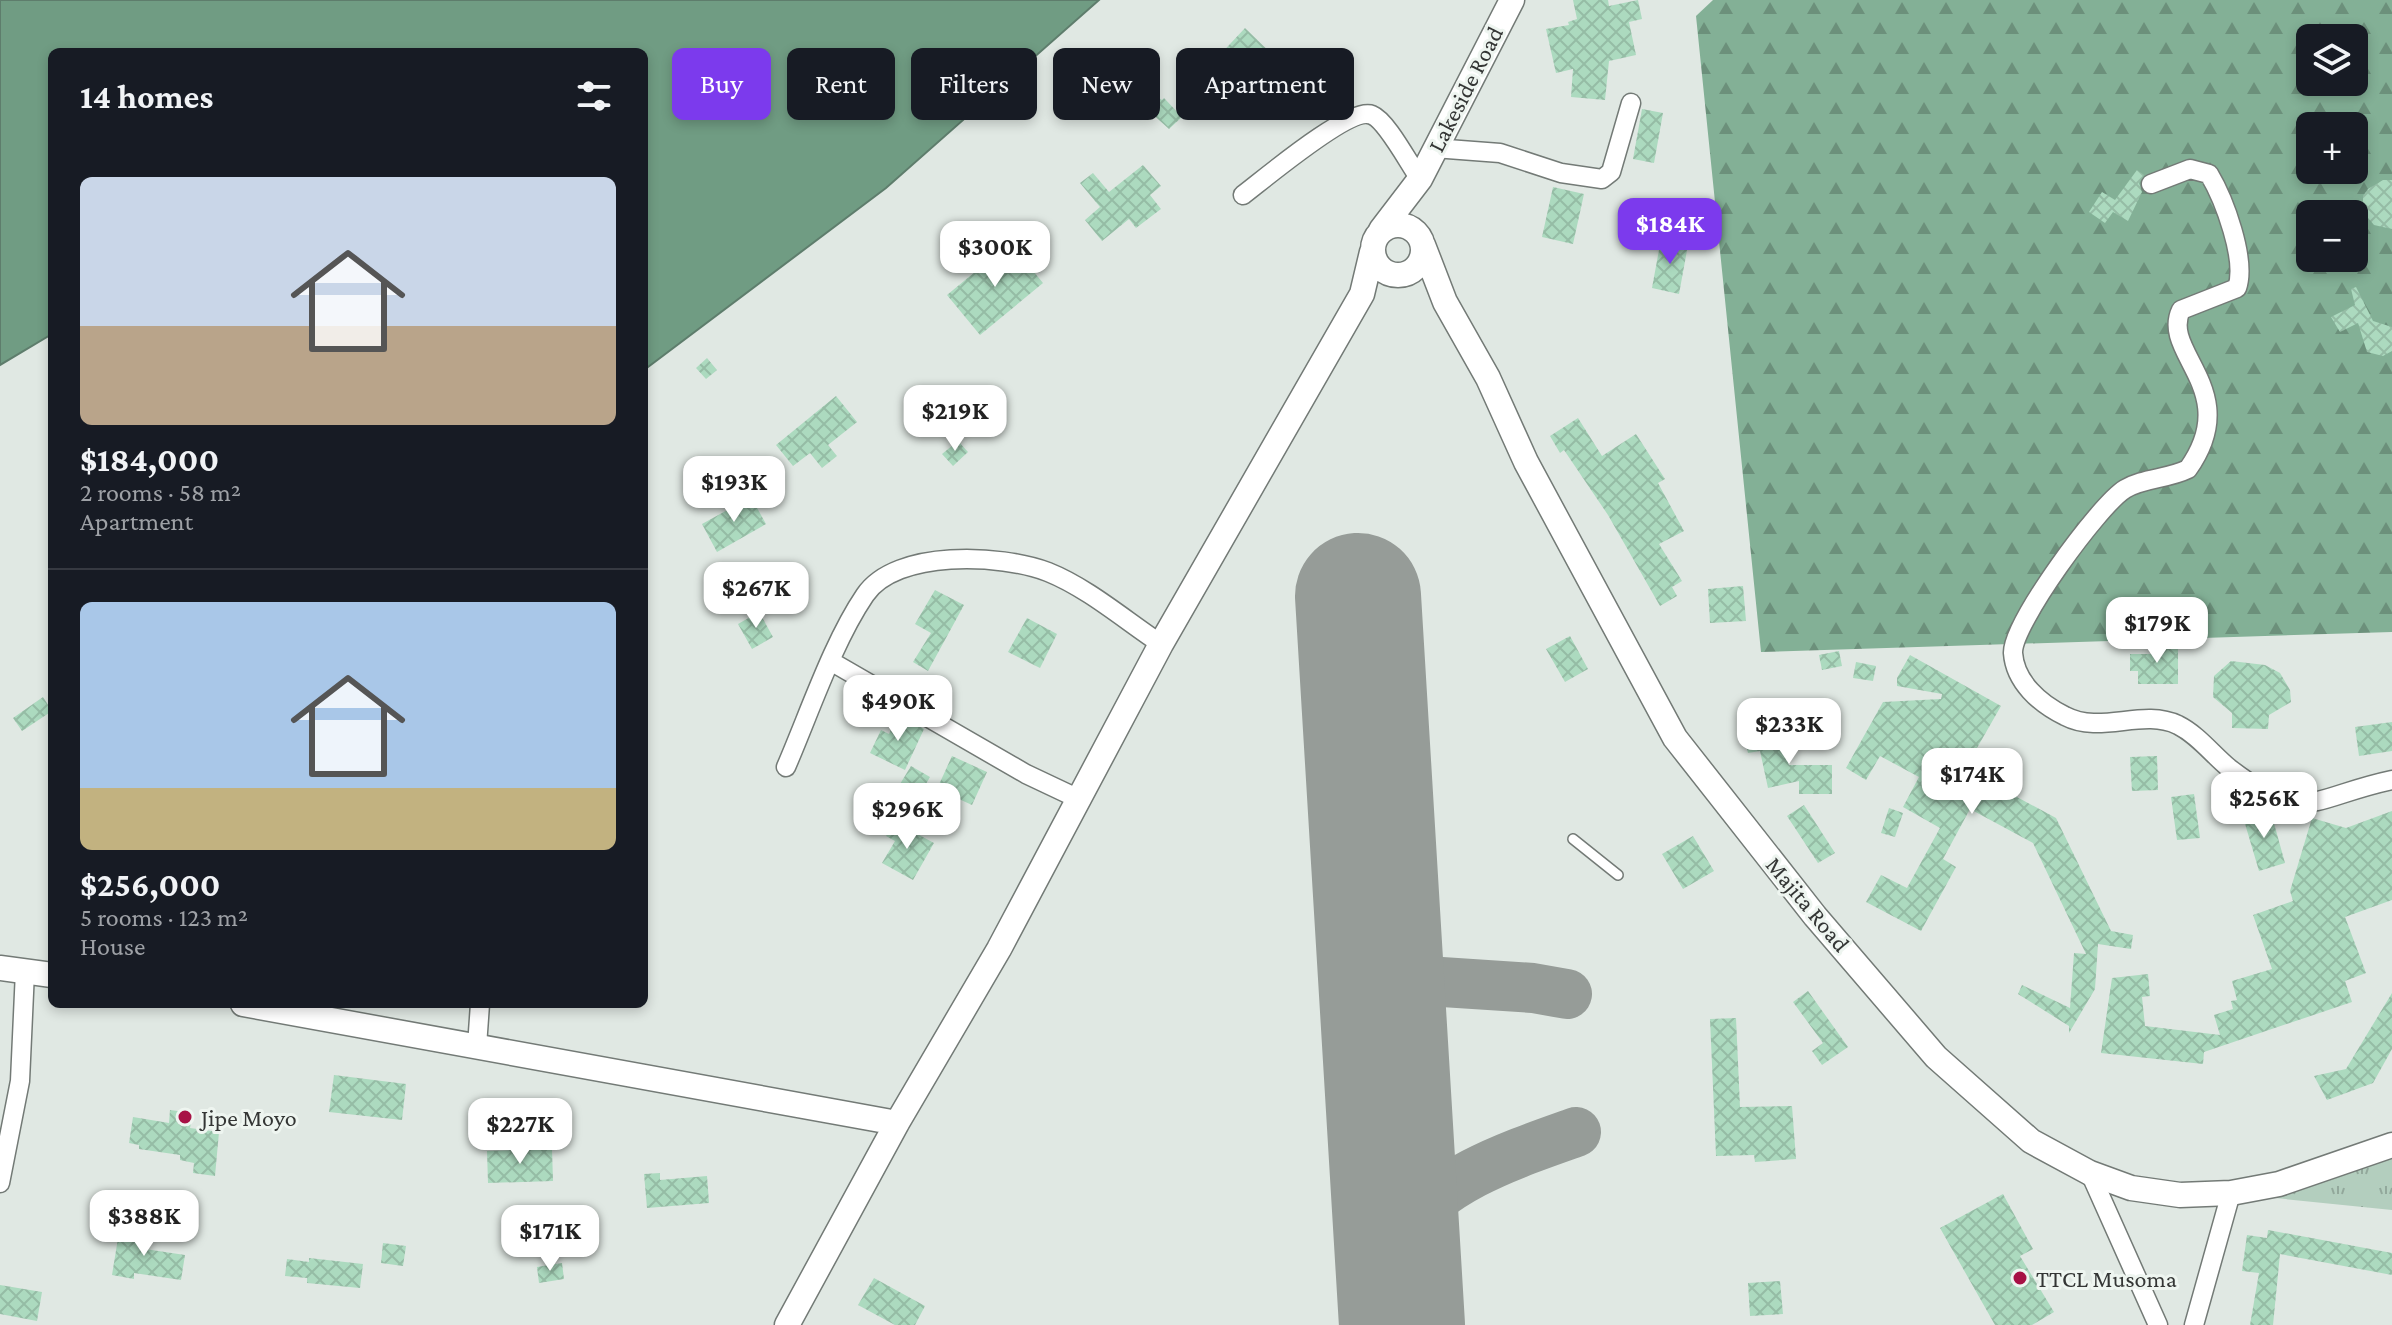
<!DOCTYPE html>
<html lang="en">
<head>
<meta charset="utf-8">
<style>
	:root { --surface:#171b24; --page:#242831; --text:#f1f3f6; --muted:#9ea1a6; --line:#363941; --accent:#7c3aed }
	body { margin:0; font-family:"Crimson Pro",serif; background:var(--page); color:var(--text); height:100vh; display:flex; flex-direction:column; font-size:30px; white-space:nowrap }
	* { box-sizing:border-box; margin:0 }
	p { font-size:26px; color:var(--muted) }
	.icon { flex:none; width:44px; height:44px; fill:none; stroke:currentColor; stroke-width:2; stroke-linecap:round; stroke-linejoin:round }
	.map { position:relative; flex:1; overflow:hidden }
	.details { position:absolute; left:48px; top:48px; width:600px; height:960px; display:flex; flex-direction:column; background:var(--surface); border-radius:12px; box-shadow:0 4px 12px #0003 }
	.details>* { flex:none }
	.hud { position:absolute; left:672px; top:48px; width:760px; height:72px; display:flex; gap:16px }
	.controls { position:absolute; left:2296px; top:24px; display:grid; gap:16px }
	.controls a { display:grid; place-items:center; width:72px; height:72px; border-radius:12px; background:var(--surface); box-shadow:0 4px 12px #0003; font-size:40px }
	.price { position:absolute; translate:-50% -68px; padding:0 18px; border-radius:16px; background:#fff; color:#222; font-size:26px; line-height:52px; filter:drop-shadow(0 2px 4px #0008) }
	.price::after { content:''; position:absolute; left:50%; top:48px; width:24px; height:18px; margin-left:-12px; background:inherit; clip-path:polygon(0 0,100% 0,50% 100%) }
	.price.active { background:var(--accent); color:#fff }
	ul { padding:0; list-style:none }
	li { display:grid; align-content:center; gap:16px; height:424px; padding:0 32px }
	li+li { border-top:2px solid var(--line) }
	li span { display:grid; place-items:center; height:248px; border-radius:12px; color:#555 }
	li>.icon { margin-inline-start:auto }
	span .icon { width:144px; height:144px; fill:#fffc; stroke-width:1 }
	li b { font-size:34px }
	h2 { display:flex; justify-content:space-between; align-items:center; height:96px; padding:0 32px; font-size:34px }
	.chip { padding:0 28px; border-radius:12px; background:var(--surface); box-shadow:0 4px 12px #0003; font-size:28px; line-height:72px }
	.chip.active { background:var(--accent); color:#fff }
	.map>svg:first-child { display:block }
	.grass { fill:url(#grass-tufts) }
	.forest { fill:url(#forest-firs); fill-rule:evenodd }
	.water { fill:#709c83; stroke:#5e7d6c; stroke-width:2 }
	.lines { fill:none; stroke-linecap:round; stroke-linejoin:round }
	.taxiway { stroke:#969c98; stroke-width:50 }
	.runway { stroke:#969c98; stroke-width:126 }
	.building { fill:url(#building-cross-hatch) }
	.lane-casing { stroke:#737a76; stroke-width:12 }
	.street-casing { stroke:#737a76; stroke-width:21 }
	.secondary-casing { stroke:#737a76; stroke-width:27 }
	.lane { stroke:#fff; stroke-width:9 }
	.street { stroke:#fff; stroke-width:18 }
	.secondary { stroke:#fff; stroke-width:24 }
	.poi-dot { fill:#a71145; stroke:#eef5f0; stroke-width:3 }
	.labels { text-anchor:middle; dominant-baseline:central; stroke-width:6; stroke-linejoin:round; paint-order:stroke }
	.street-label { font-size:24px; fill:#343635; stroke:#eef5f0 }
	.poi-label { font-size:24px; fill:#343635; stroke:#eef5f0; text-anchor:start }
</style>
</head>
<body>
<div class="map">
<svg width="2392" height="1325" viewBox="0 0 2392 1325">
	<defs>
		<pattern id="grass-tufts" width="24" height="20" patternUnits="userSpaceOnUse" patternTransform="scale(2)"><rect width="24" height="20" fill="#b3cebe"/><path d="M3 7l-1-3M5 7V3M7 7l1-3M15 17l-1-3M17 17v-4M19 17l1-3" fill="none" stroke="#92a89b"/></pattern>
		<pattern id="forest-firs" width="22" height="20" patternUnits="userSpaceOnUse" patternTransform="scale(2)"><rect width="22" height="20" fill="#83b096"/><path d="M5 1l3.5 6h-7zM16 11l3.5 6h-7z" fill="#6c907b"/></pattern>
		<pattern id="building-cross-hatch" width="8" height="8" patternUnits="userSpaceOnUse" patternTransform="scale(2)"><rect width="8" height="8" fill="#acdabf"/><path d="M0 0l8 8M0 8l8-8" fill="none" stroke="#95bca5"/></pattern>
	</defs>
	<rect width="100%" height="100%" fill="#e0e8e3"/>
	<!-- grass -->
	<path class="grass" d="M 2392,1143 L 2392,1210 L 2236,1194 Z"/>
	<!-- forest -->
	<path class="forest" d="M 1713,0 L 2392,0 L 2392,632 L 1761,652 L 1696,16 ZM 2310,38 L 2354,38 L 2354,82 L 2310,82 ZM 2310,126 L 2354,126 L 2354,170 L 2310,170 ZM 2310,214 L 2354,214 L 2354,258 L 2310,258 Z"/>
	<!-- water -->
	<path class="water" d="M 0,0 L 1099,0 L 886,188 L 644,370 L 644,52 L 52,52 L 52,334 L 0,365 Z"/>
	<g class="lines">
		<!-- taxiway -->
		<path class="taxiway" d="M 1381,978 L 1533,988 L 1567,994
			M 1396,1234 C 1446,1176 1506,1157 1576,1132"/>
		<!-- runway -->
		<path class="runway" d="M 1358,596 L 1402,1325"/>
	</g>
	<!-- building -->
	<path class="building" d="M 1573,0 L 1608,0 L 1609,6 L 1638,0 L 1642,19 L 1629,22 L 1636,55 L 1609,61 L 1605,100 L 1571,97 L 1573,69 L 1556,73 L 1546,29 L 1569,25 L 1568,22 L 1577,19 Z
		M 1245,28 L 1276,58 L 1263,71 L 1244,54 L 1228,71 L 1216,59 Z
		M 1129,73 L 1148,91 L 1162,100 L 1164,98 L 1182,117 L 1169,129 L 1119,84 Z
		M 1254,86 L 1271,103 L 1253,120 L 1236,103 Z
		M 1642,109 L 1663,113 L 1654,163 L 1633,159 Z
		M 1143,165 L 1161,186 L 1150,195 L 1161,209 L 1136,228 L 1129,219 L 1102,241 L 1085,220 L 1100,207 L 1080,183 L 1093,173 L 1109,192 Z
		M 2137,170 L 2144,175 L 2139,183 L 2142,192 L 2128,221 L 2113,212 L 2105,223 L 2089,212 L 2102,192 L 2115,200 Z
		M 2383,180 L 2392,180 L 2392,229 L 2374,225 L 2363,212 L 2363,196 L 2368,189 Z
		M 1553,187 L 1584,194 L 1573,244 L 1542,237 Z
		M 1661,239 L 1688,245 L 1679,294 L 1652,288 Z
		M 1010,243 L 1043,283 L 980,335 L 947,295 Z
		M 2356,287 L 2373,321 L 2392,327 L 2392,351 L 2383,356 L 2367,352 L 2358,323 L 2340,332 L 2331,317 L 2355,305 L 2351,289 Z
		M 707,358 L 717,370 L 706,379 L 696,368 Z
		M 836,396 L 857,422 L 828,445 L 837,456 L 822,468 L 810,453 L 793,466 L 776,445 Z
		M 1578,418 L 1602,456 L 1636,434 L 1665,479 L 1658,483 L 1684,531 L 1659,544 L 1682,581 L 1672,587 L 1677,596 L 1660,606 L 1608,515 L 1564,450 L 1560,453 L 1550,436 Z
		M 958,441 L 968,452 L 953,466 L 942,454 Z
		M 751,497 L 766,524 L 717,552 L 702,524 Z
		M 1743,586 L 1746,621 L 1710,623 L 1708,589 Z
		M 935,590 L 964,605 L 928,671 L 913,662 L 931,633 L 915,624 Z
		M 759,612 L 773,637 L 752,649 L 738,624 Z
		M 1027,618 L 1057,634 L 1040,668 L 1008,652 Z
		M 1570,636 L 1588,669 L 1565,682 L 1546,649 Z
		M 2178,643 L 2178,684 L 2138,684 L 2138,671 L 2130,671 L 2130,654 L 2154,654 L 2153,644 Z
		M 1839,651 L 1842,666 L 1822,670 L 1819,655 Z
		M 1910,655 L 2001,706 L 1965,769 L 2056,818 L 2111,931 L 2133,935 L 2131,949 L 2098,944 L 2095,989 L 2069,1033 L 2069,1026 L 2018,994 L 2022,985 L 2070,1008 L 2074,953 L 2086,954 L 2033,843 L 1970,809 L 1943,859 L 1956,867 L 1921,931 L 1866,902 L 1881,875 L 1907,888 L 1940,828 L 1903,807 L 1919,777 L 1880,756 L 1866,780 L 1846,768 L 1883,702 L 1941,699 L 1942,694 L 1897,686 L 1897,678 Z
		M 2231,661 L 2265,665 L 2280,673 L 2290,690 L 2291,702 L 2269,715 L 2268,729 L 2232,728 L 2232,713 L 2213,697 L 2214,676 Z
		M 1856,662 L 1876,666 L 1873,681 L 1853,678 Z
		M 43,697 L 52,711 L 22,731 L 13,718 Z
		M 1816,700 L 1817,706 L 1833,705 L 1835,732 L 1820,733 L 1803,728 L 1801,701 Z
		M 898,714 L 924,729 L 905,770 L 870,753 L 881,730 L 889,734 Z
		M 2392,722 L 2392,751 L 2359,756 L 2355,727 Z
		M 1781,729 L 1789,765 L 1832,765 L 1832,794 L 1799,794 L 1799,781 L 1768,788 L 1760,751 L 1748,753 L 1744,738 Z
		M 952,756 L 987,772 L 972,805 L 937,789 Z
		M 2157,756 L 2158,790 L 2132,791 L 2130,757 Z
		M 911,766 L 930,777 L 917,800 L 897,789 Z
		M 2194,794 L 2200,838 L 2177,840 L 2171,797 Z
		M 1804,805 L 1835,853 L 1818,863 L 1787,816 Z
		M 1889,808 L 1903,813 L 1895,837 L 1881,833 Z
		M 2270,809 L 2285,863 L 2259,871 L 2243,817 Z
		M 2392,811 L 2392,900 L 2345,917 L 2366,973 L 2345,981 L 2352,1002 L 2204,1052 L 2203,1064 L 2101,1053 L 2112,978 L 2148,974 L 2150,996 L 2142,997 L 2145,1026 L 2220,1035 L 2214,1015 L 2233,1009 L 2231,1001 L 2237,1000 L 2232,981 L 2272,969 L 2253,915 L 2293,901 L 2290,891 L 2312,818 L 2346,828 Z
		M 895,822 L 934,843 L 913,880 L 882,863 L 895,841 L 886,836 Z
		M 1693,836 L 1714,871 L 1683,889 L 1662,854 Z
		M 1808,991 L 1848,1047 L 1822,1065 L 1812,1051 L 1823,1043 L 1793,1002 Z
		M 2392,993 L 2392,1049 L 2373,1083 L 2327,1100 L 2314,1076 L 2346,1069 Z
		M 1736,1018 L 1740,1107 L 1792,1106 L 1796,1159 L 1755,1162 L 1754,1155 L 1716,1156 L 1710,1019 Z
		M 334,1075 L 406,1084 L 402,1120 L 329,1112 Z
		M 170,1110 L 193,1113 L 190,1128 L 219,1132 L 215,1176 L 193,1173 L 194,1163 L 180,1160 L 180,1155 L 139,1149 L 139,1145 L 129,1143 L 133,1117 L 169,1123 Z
		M 552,1149 L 553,1181 L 488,1183 L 487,1151 Z
		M 660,1173 L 660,1180 L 707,1176 L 709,1203 L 647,1208 L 644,1174 Z
		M 2003,1194 L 2033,1249 L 2020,1256 L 2054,1312 L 2032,1325 L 1995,1325 L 1940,1228 Z
		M 120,1226 L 148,1231 L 145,1249 L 185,1255 L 181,1280 L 134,1273 L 134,1279 L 112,1275 Z
		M 2268,1230 L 2392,1253 L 2392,1275 L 2280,1254 L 2273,1325 L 2250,1325 L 2259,1273 L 2242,1271 L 2247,1235 L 2267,1238 Z
		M 383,1243 L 406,1246 L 403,1266 L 381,1263 Z
		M 309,1258 L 363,1264 L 360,1288 L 307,1283 L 307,1278 L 285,1276 L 287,1259 L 309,1262 Z
		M 562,1263 L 564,1279 L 539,1283 L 537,1267 Z
		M 874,1278 L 925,1306 L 915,1325 L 895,1325 L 858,1305 Z
		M 1780,1281 L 1783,1314 L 1750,1316 L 1748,1283 Z
		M 0,1285 L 42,1292 L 37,1321 L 0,1314 Z"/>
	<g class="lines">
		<!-- lane casing -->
		<g class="lane-casing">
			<path id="lane" d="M 1573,839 L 1618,875"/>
		</g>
		<!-- street casing -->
		<g class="street-casing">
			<path id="street" d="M 1434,148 L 1500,153 L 1561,173 L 1602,179 L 1611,172 L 1631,103
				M 2151,184 L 2190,169 L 2209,174 C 2224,199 2247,260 2237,288 L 2181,310 C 2160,353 2244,390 2188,469 C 2168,479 2143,478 2125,489 C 2099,505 2012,624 2013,653 C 2015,682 2040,704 2065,716 C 2101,735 2142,708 2178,725 C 2198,735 2212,754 2229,768 C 2305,827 2311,797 2392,780
				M 1243,195 C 1263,180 1350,106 1372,115 C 1387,121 1409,164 1420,179
				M 832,662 L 1026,774 L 1081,800
				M 786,767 C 809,714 833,642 865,595 C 896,549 1001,554 1048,572 C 1088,588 1126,621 1161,644
				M 477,1046 L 480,1004
				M 2090,1173 L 2158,1325
				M 0,1183 L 20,1081 L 25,971
				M 2194,1325 L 2231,1193"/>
		</g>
		<!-- secondary casing -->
		<g class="secondary-casing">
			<path id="secondary" d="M1373 250a25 25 0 1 1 50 0a25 25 0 1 1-50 0Z
				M 1381,230 L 1420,179 L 1512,0
				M 1423,245 L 1445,302 L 1488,378 L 1526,462 L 1675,738 L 1815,916 L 1936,1057 L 2031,1141 L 2090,1173 L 2131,1188 L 2180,1195 L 2231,1193 L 2279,1184 L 2392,1145
				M 0,968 L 52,975
				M 243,1004 L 897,1123
				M 787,1325 L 897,1123 L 999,949 L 1161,644 L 1362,294 L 1372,252"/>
		</g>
		<!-- lane -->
		<use href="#lane" class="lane"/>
		<!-- street -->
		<use href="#street" class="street"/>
		<!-- secondary -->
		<use href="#secondary" class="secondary"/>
	</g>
	<!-- markers -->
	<g class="poi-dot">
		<circle cx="185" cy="1117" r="8"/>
		<circle cx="2020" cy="1278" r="8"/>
	</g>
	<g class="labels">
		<!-- street labels -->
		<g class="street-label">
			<text transform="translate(1465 89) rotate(-63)">Lakeside Road</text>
			<text transform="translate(1808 904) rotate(50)">Majita Road</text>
		</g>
		<!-- poi labels -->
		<g class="poi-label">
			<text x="201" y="1117">Jipe Moyo</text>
			<text x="2036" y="1278">TTCL Musoma</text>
		</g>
	</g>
</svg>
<div class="controls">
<a><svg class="icon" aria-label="layers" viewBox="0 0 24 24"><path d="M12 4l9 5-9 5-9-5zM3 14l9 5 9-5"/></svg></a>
<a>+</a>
<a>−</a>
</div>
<b class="price active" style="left:1670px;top:266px">$184K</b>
<b class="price" style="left:995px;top:289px">$300K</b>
<b class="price" style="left:955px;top:453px">$219K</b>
<b class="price" style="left:734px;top:524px">$193K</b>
<b class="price" style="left:756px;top:630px">$267K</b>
<b class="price" style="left:2157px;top:665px">$179K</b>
<b class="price" style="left:898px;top:743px">$490K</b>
<b class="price" style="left:1789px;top:766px">$233K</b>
<b class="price" style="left:1972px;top:816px">$174K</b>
<b class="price" style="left:2264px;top:840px">$256K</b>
<b class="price" style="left:907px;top:851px">$296K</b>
<b class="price" style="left:520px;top:1166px">$227K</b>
<b class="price" style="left:144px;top:1258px">$388K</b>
<b class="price" style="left:550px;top:1273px">$171K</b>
<div class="hud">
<a class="chip active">Buy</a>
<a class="chip">Rent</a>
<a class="chip">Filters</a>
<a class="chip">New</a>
<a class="chip">Apartment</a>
</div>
<section class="details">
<h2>14 homes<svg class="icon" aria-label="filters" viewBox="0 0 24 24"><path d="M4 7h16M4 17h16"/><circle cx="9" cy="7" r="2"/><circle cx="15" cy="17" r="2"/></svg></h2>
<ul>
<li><span style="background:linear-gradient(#c9d6e8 60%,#b9a48a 0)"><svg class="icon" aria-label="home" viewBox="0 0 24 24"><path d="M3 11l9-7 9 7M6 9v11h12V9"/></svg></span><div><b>$184,000</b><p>2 rooms · 58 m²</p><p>Apartment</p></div></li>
<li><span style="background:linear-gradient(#a9c7e8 75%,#c2b280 0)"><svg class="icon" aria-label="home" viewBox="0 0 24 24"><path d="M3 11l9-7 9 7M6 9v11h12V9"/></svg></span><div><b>$256,000</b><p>5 rooms · 123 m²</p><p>House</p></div></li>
</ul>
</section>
</div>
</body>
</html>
